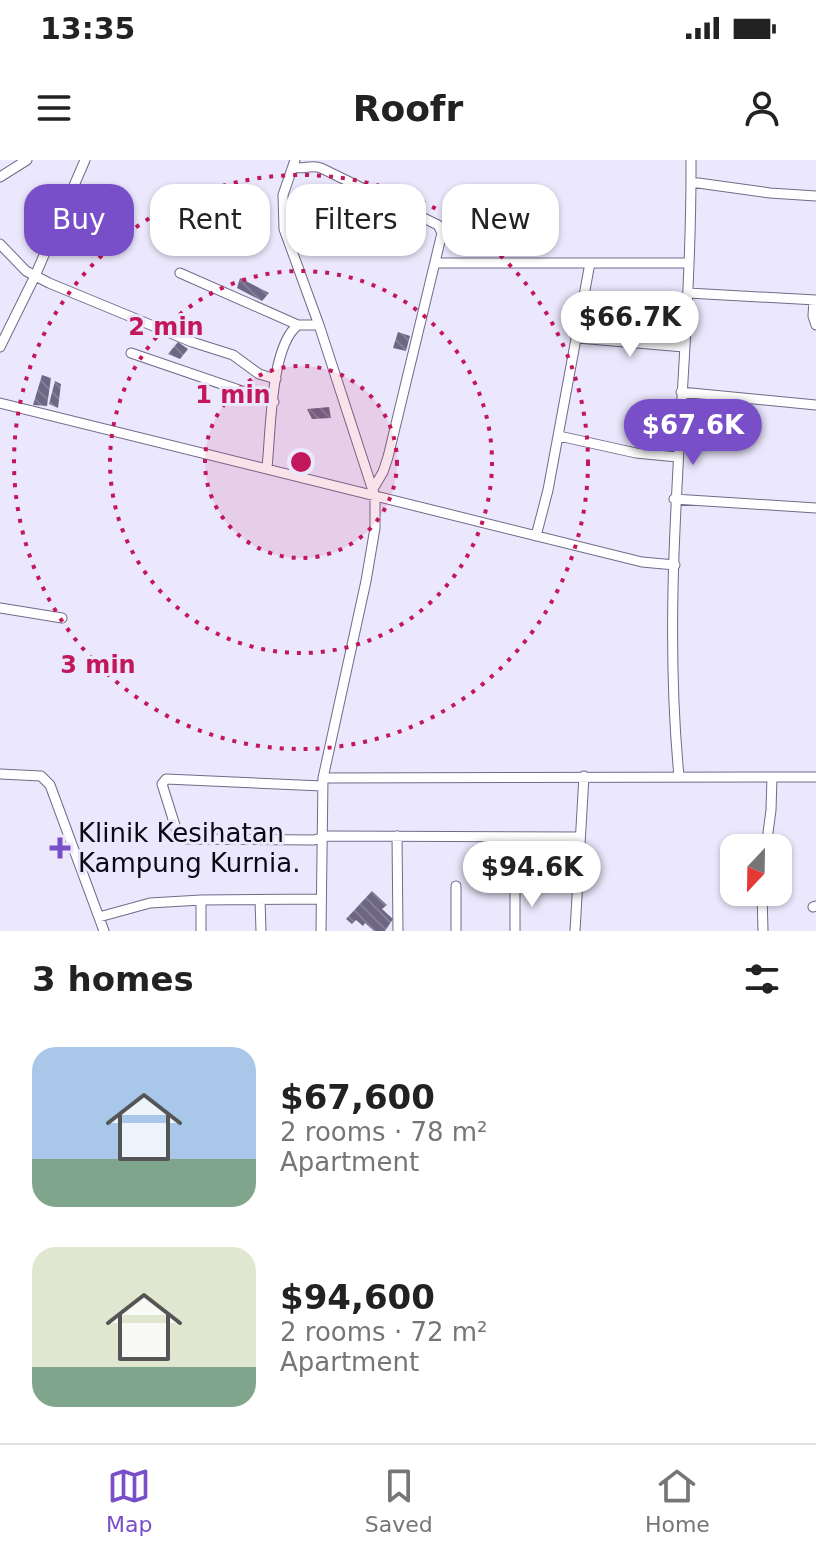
<!DOCTYPE html>
<html lang="en">
<head>
<meta charset="utf-8">
<style>
	:root { --surface:#fff; --page:#f2f2f2; --text:#222; --muted:#767676; --line:#e0e0e0; --accent:#784fc8 }
	body { margin:0; font-family:"DejaVu Sans",sans-serif; background:var(--page); color:var(--text); height:100vh; display:flex; flex-direction:column; font-size:30px; white-space:nowrap }
	* { box-sizing:border-box; margin:0 }
	p { font-size:26px; color:var(--muted) }
	.icon { flex:none; width:44px; height:44px; fill:none; stroke:currentColor; stroke-width:2; stroke-linecap:round; stroke-linejoin:round }
	.map { position:relative; height:771px; overflow:hidden }
	.side { display:flex; flex-direction:column; background:var(--surface); flex:1 }
	.side>* { flex:none }
	.banner { position:absolute; left:24px; top:24px; width:768px; height:72px; display:flex; gap:16px }
	.needle { width:52px; rotate:202deg }
	.buttons { position:absolute; left:720px; top:674px; display:grid; gap:16px }
	.buttons a { display:grid; place-items:center; width:72px; height:72px; border-radius:16px; background:var(--surface); box-shadow:0 2px 6px #0004; font-size:40px }
	.price { position:absolute; translate:-50% -68px; padding:0 18px; border-radius:28px; background:#fff; color:#222; font-size:26px; line-height:52px; filter:drop-shadow(0 2px 4px #0008) }
	.price::after { content:''; position:absolute; left:50%; top:48px; width:24px; height:18px; margin-left:-12px; background:inherit; clip-path:polygon(0 0,100% 0,50% 100%) }
	.price.current { background:var(--accent); color:#fff }
	ul { padding:0; list-style:none }
	li { display:flex; align-items:center; gap:24px; height:200px; padding:0 32px }
	li span { display:grid; place-items:center; flex:none; width:224px; height:160px; border-radius:24px; color:#555 }
	li>.icon { margin-inline-start:auto }
	span .icon { width:96px; height:96px; fill:#fffc; stroke-width:1 }
	li b { font-size:34px }
	h2 { display:flex; justify-content:space-between; align-items:center; height:96px; padding:0 32px; font-size:34px }
	.pill { padding:0 28px; border-radius:24px; background:var(--surface); box-shadow:0 2px 6px #0004; font-size:28px; line-height:72px }
	.pill.current { background:var(--accent); color:#fff }
	.status { display:flex; justify-content:space-between; align-items:center; height:56px; padding:0 40px; background:var(--surface); direction:ltr }
	.status svg { height:22px; fill:currentColor }
	header { display:flex; justify-content:space-between; align-items:center; height:104px; padding:0 32px; background:var(--surface); font-size:36px; font-weight:700 }
	.tabs { display:flex; justify-content:space-around; align-items:center; height:112px; border-top:2px solid var(--line); background:var(--surface); font-size:22px; color:var(--muted) }
	.tabs a { display:grid; justify-items:center; gap:4px }
	.tabs .current { color:var(--accent) }
	.map>svg:first-child { display:block }
	.building { fill:url(#building-back-hatch) }
	.lines { fill:none; stroke-linecap:round; stroke-linejoin:round }
	.minor-casing { stroke:#716a89; stroke-width:11 }
	.minor { stroke:#fff; stroke-width:9 }
	.ring { fill:none; stroke:#c2185b; stroke-width:4; stroke-dasharray:4 8 }
	.poi-dot { fill:#784fc8; stroke:#ebe7fc; stroke-width:3 }
	.labels { text-anchor:middle; dominant-baseline:central; stroke-width:6; stroke-linejoin:round; paint-order:stroke }
	.poi-label { font-size:26px; fill:#0c0915; stroke:#ebe7fc; text-anchor:start }
	.centre { fill:#c2185b; stroke:#ebe7fc; stroke-width:4 }
	.ring-label { font-size:24px; text-anchor:middle; font-weight:bold; fill:#c2185b; stroke:#ebe7fc; stroke-width:6; stroke-linejoin:round; paint-order:stroke }
</style>
</head>
<body>
<div class="status"><b>13:35</b><svg viewBox="0 0 49 12"><path d="M0 12V9h3v3zM5 12V6h3v6zM10 12V3h3v9zM15 12V0h3v12zM26 1h20v11H26zM47 4h2v5h-2z"/></svg></div>
<header><svg class="icon" aria-label="menu" viewBox="0 0 24 24"><path d="M4 6h16M4 12h16M4 18h16"/></svg>Roofr<svg class="icon" aria-label="person" viewBox="0 0 24 24"><circle cx="12" cy="8" r="4"/><path d="M4 21q1-7 8-7t8 7"/></svg></header>
<div class="map">
<svg width="816" height="771" viewBox="0 0 816 771">
	<defs>
		<pattern id="building-back-hatch" width="6" height="6" patternUnits="userSpaceOnUse" patternTransform="scale(2)"><rect width="6" height="6" fill="#6d6684"/><path d="M-1 5l2 2M0 0l6 6M5-1l2 2" fill="none" stroke="#837e94"/></pattern>
	</defs>
	<rect width="100%" height="100%" fill="#ebe7fc"/>
	<!-- building -->
	<path class="building" d="M 240,118 L 269,133 L 262,141 L 237,128 Z
		M 398,172 L 410,176 L 406,191 L 393,188 Z
		M 178,182 L 188,189 L 180,199 L 168,194 Z
		M 42,215 L 51,218 L 47,246 L 33,245 Z
		M 55,221 L 61,224 L 58,248 L 49,244 Z
		M 329,247 L 331,258 L 312,259 L 307,249 Z
		M 372,731 L 387,745 L 382,749 L 393,759 L 385,771 L 374,771 L 365,763 L 363,766 L 356,760 L 352,764 L 346,759 Z"/>
	<g class="lines">
		<!-- minor casing -->
		<g class="minor-casing">
			<path id="minor" d="M 295,0 L 283,35 L 284,69 L 319,165 L 375,337 L 375,368 L 366,421 L 323,618 L 321,771
				M 293,7 C 303,10 312,4 321,8 L 438,65 L 442,73 L 388,297 L 383,312 L 373,329
				M 0,17 L 27,0
				M 691,22 L 770,33 L 816,36
				M 0,84 L 26,111 L 49,123 L 192,182 L 233,195 L 259,214 L 276,219
				M 435,103 L 688,103
				M 180,113 L 298,165 L 319,165
				M 688,133 L 816,140
				M 814,140 L 813,156 L 816,165
				M 578,178 L 684,187
				M 0,187 L 35,116 L 85,0
				M 131,193 L 274,242
				M 681,232 L 816,245
				M 0,243 L 642,402 L 675,405
				M 559,276 L 636,293 L 677,297
				M 267,307 C 271,273 270,186 298,165
				M 674,339 L 816,348
				M 536,376 L 548,330 L 590,103
				M 0,448 L 62,458
				M 0,614 L 41,616 L 50,625 L 104,771
				M 679,616 C 659,411 692,206 691,0
				M 323,618 L 816,617
				M 322,626 L 166,619 L 162,624 L 178,675 L 187,679 L 314,680 L 328,676 L 579,677
				M 397,676 L 398,771
				M 766,688 L 771,650 L 772,617
				M 456,726 L 456,771
				M 515,727 L 515,771
				M 762,732 L 763,771
				M 201,740 L 201,771
				M 260,740 L 261,771
				M 813,747 L 816,746
				M 99,757 L 150,743 L 201,740 L 321,739
				M 575,771 L 584,616"/>
		</g>
		<!-- minor -->
		<use href="#minor" class="minor"/>
	</g>
	<!-- distance rings -->
	<circle cx="301" cy="302" r="96" fill="#c2185b" fill-opacity=".12"/>
	<g class="ring">
		<circle cx="301" cy="302" r="96"/>
		<circle cx="301" cy="302" r="191"/>
		<circle cx="301" cy="302" r="287"/>
	</g>
	<!-- markers -->
	<path class="poi-dot" d="M56 676h8v8h8v8h-8v8h-8v-8h-8v-8h8z"/>
	<g class="labels">
		<!-- poi labels -->
		<g class="poi-label">
			<text x="78" y="673">Klinik Kesihatan<tspan x="78" dy="30">Kampung Kurnia.</tspan></text>
		</g>
	</g>
	<circle cx="301" cy="302" r="12" class="centre"/>
	<g class="ring-label">
		<text x="166" y="175">2 min</text>
		<text x="233" y="243">1 min</text>
		<text x="98" y="513">3 min</text>
	</g>
</svg>
<div class="buttons">
<a><svg class="needle" viewBox="-14 -14 28 28"><path d="M0-13l5 13h-10z" fill="#e53935"/><path d="M0 13l5-13h-10z" fill="#767676"/></svg></a>
</div>
<b class="price" style="left:630px;top:199px">$66.7K</b>
<b class="price current" style="left:693px;top:307px">$67.6K</b>
<b class="price" style="left:532px;top:749px">$94.6K</b>
<div class="banner">
<a class="pill current">Buy</a>
<a class="pill">Rent</a>
<a class="pill">Filters</a>
<a class="pill">New</a>
</div>
</div>
<section class="side">
<h2>3 homes<svg class="icon" aria-label="filters" viewBox="0 0 24 24"><path d="M4 7h16M4 17h16"/><circle cx="9" cy="7" r="2"/><circle cx="15" cy="17" r="2"/></svg></h2>
<ul>
<li><span style="background:linear-gradient(#a9c7e8 70%,#7fa58c 0)"><svg class="icon" aria-label="home" viewBox="0 0 24 24"><path d="M3 11l9-7 9 7M6 9v11h12V9"/></svg></span><div><b>$67,600</b><p>2 rooms · 78 m²</p><p>Apartment</p></div></li>
<li><span style="background:linear-gradient(#dfe7d0 75%,#7fa58c 0)"><svg class="icon" aria-label="home" viewBox="0 0 24 24"><path d="M3 11l9-7 9 7M6 9v11h12V9"/></svg></span><div><b>$94,600</b><p>2 rooms · 72 m²</p><p>Apartment</p></div></li>
</ul>
</section>
<nav class="tabs">
<a class="current"><svg class="icon" aria-label="map" viewBox="0 0 24 24"><path d="M3 6l6-2 6 2 6-2v14l-6 2-6-2-6 2zM9 4v14M15 6v14"/></svg>Map</a>
<a><svg class="icon" aria-label="saved" viewBox="0 0 24 24"><path d="M7 4h10v16l-5-4-5 4z"/></svg>Saved</a>
<a><svg class="icon" aria-label="home" viewBox="0 0 24 24"><path d="M3 11l9-7 9 7M6 9v11h12V9"/></svg>Home</a>
</nav>
</body>
</html>
